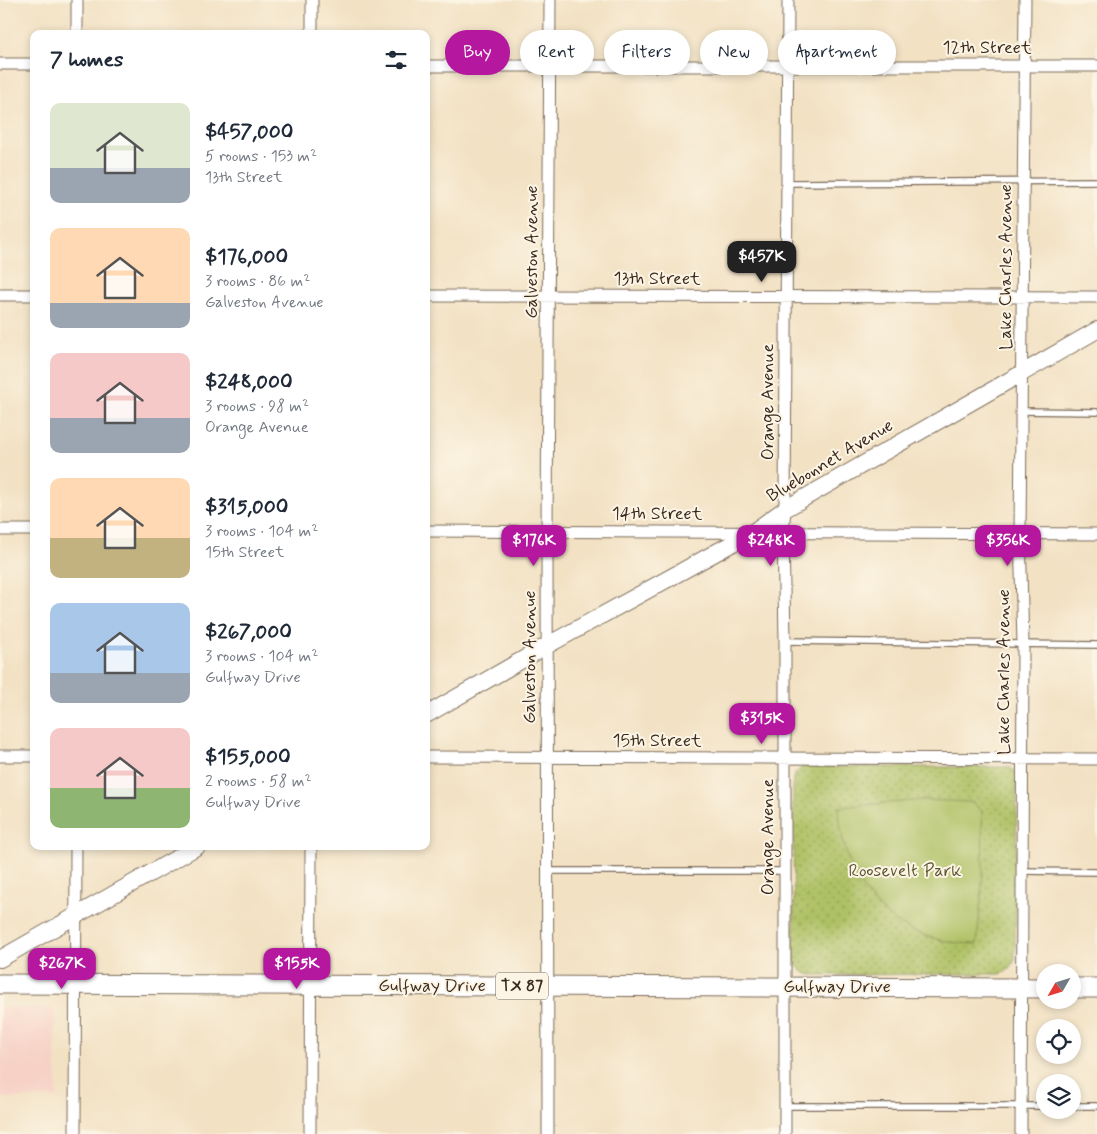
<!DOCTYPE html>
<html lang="en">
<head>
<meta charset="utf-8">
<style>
	:root { --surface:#fff; --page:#f2f2f3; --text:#1f2937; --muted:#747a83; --accent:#b5179e }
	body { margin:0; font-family:Mynerve,sans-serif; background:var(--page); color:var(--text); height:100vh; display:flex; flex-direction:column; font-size:19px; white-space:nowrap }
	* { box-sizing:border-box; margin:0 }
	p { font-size:16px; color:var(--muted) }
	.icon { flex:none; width:28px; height:28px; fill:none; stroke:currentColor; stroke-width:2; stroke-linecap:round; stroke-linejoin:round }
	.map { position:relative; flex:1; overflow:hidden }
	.drawer { position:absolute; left:30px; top:30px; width:400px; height:820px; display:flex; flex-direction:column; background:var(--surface); border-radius:10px; box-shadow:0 2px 8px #0003 }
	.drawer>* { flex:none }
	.top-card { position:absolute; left:445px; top:30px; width:475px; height:45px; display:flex; gap:10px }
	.needle { width:32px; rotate:231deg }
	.controls { position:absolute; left:1036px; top:964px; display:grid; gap:10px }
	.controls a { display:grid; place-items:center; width:45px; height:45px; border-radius:50%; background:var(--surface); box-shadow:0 2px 8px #0003; font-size:25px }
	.price { position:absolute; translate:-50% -42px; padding:0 11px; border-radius:10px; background:var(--accent); color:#fff; font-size:16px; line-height:32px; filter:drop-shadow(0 1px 2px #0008) }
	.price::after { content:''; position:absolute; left:50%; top:30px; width:15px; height:11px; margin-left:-8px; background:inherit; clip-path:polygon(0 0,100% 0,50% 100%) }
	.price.on { background:#222; color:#fff }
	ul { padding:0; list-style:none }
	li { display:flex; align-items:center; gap:15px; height:125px; padding:0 20px }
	li span { display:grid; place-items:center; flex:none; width:140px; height:100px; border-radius:10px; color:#555 }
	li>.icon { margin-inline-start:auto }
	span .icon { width:60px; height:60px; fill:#fffc; stroke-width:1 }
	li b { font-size:21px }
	h2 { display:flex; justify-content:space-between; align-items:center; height:60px; padding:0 20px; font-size:21px }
	.tag { padding:0 18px; border-radius:22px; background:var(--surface); box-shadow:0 2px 8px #0003; font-size:18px; line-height:45px }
	.tag.on { background:var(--accent); color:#fff }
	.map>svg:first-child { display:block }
	.built { fill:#f7d1c6 }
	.green { fill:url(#green-dots); stroke:#757642 }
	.pitch { fill:#afc165; stroke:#757642 }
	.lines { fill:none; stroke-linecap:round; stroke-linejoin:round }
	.lane-casing { stroke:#7b6a58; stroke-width:8 }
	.street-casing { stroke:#7b6a58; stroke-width:13 }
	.secondary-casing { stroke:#7b6a58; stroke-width:18 }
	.primary-casing { stroke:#7b6a58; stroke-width:21 }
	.lane { stroke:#fff; stroke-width:5.5 }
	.street { stroke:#fff; stroke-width:11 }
	.secondary { stroke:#fff; stroke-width:16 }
	.primary { stroke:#fff; stroke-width:19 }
	.labels { text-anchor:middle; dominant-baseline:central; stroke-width:4; stroke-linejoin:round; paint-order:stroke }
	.shield { fill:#fcf5e5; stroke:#75675a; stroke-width:1 }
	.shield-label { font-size:16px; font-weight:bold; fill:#3b2a1e }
	.street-label { font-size:18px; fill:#3b2a1e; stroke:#fcf5e5 }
	.park-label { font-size:18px; fill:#5e5733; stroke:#fcf5e5 }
</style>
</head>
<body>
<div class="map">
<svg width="1097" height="1134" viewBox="0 0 1097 1134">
	<defs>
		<pattern id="green-dots" width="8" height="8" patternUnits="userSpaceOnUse" patternTransform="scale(1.25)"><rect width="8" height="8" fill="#afc165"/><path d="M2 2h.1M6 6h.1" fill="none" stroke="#909d53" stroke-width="1.8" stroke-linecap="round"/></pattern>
	</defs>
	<rect width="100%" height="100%" fill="#fcf5e5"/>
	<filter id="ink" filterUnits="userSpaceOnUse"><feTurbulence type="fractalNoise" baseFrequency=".02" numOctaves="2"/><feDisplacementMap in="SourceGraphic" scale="10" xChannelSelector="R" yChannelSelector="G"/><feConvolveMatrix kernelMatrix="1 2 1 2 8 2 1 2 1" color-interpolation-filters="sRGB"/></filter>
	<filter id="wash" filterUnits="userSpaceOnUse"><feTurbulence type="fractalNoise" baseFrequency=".0096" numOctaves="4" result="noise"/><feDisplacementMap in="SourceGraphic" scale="20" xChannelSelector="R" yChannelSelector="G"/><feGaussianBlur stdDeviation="1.12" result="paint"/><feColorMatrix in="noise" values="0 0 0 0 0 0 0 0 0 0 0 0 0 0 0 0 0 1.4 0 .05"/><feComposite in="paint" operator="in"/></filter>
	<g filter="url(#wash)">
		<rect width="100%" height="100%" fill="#f2e1c3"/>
		<!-- built -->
		<path class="built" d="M 0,1007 L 54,1009 L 57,1098 L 0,1098 Z"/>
		<!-- green -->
		<path class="green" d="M 802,767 L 1009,767 L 1015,771 L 1017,776 L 1015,959 C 1012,967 1008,972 1000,974 L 811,975 C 802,973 798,968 794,959 L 793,779 L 795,774 Z"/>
		<!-- pitch -->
		<path class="pitch" d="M 923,800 L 972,802 L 982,811 L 983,873 L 977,944 C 893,943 842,890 839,807 Z"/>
	</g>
	<g filter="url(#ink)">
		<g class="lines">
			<!-- lane casing -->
			<g class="lane-casing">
				<path id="lane" d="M 787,183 L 1097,181
					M 1022,411 L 1097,412
					M 785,641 L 1097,645
					M 548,871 L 785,871
					M 1022,871 L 1097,872
					M 785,1106 L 1045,1106
					M 1072,1106 L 1097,1106"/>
			</g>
			<!-- street casing -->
			<g class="street-casing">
				<path id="street" d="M 77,34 L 77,0
					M 312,34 L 312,0
					M 0,64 L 34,64
					M 426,66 L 1097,66
					M 0,295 L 34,295
					M 426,296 L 1097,297
					M 0,530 L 34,530
					M 426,531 L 1097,534
					M 0,756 L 34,756
					M 426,757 L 1097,759
					M 75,1134 L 76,846
					M 310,1134 L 311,846
					M 548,1134 L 547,532 L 550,0
					M 785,1134 L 785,641 L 783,533 L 785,509 L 788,0
					M 1021,1134 L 1023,644 L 1020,533 L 1025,0"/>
			</g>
			<!-- secondary casing -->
			<g class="secondary-casing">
				<path id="secondary" d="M 426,715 L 548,645 L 753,532 L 785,509 L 1097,330
					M 0,959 L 198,846"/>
			</g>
			<!-- primary casing -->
			<g class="primary-casing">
				<path id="primary" d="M 0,984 L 1045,988
					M 1072,988 L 1097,988"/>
			</g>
			<!-- lane -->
			<use href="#lane" class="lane"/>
			<!-- street -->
			<use href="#street" class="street"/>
			<!-- secondary -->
			<use href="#secondary" class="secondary"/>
			<!-- primary -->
			<use href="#primary" class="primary"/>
		</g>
	</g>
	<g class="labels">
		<!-- shield labels -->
		<rect class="shield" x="496" y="972.5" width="52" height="27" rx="4"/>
		<g class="shield-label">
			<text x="522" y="986">TX 87</text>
		</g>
		<!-- street labels -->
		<g class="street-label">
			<text x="987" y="48">12th Street</text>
			<text transform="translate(532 252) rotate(-90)">Galveston Avenue</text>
			<text transform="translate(1006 267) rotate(-90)">Lake Charles Avenue</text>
			<text x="657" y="279">13th Street</text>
			<text transform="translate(768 402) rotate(-90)">Orange Avenue</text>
			<text transform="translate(830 461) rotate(-31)">Bluebonnet Avenue</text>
			<text x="657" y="514">14th Street</text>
			<text transform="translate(530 657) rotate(-90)">Galveston Avenue</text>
			<text transform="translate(1004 672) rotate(-90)">Lake Charles Avenue</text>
			<text x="657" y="741">15th Street</text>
			<text transform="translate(768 837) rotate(-90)">Orange Avenue</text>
			<text x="432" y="986">Gulfway Drive</text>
			<text x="837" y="987">Gulfway Drive</text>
		</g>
		<!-- park labels -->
		<g class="park-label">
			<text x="905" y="871">Roosevelt Park</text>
		</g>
	</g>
</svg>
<div class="controls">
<a><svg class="needle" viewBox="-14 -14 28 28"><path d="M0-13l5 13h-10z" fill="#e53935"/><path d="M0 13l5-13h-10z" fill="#747a83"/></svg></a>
<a><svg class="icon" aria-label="locate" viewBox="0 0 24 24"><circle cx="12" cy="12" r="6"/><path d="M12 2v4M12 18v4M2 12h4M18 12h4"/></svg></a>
<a><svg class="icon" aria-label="layers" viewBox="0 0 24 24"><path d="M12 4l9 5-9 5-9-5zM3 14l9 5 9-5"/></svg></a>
</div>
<b class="price on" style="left:762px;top:283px">$457K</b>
<b class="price" style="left:534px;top:567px">$176K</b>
<b class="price" style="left:771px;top:567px">$248K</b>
<b class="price" style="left:1008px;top:567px">$356K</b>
<b class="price" style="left:762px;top:745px">$315K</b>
<b class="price" style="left:62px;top:990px">$267K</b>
<b class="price" style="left:297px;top:990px">$155K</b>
<div class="top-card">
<a class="tag on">Buy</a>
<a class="tag">Rent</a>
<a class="tag">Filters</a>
<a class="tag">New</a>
<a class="tag">Apartment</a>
</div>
<section class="drawer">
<h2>7 homes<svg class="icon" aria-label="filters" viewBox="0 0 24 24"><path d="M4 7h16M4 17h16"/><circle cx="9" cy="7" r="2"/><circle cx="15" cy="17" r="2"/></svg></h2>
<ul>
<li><span style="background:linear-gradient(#dfe7d0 65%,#9aa5b1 0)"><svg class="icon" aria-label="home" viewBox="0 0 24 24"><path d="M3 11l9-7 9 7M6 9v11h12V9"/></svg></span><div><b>$457,000</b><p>5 rooms · 153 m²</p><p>13th Street</p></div></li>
<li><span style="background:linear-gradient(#ffd9b3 75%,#9aa5b1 0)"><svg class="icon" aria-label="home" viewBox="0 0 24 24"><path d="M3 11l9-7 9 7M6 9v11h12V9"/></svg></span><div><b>$176,000</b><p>3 rooms · 86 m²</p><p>Galveston Avenue</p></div></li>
<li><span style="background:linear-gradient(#f6c9c9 65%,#9aa5b1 0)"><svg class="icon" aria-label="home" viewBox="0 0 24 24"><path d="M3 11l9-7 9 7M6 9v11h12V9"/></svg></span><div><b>$248,000</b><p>3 rooms · 98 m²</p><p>Orange Avenue</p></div></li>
<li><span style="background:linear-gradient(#ffd9b3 60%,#c2b280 0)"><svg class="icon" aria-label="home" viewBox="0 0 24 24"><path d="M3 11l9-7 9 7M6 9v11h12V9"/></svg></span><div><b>$315,000</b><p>3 rooms · 104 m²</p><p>15th Street</p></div></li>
<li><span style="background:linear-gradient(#a9c7e8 70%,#9aa5b1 0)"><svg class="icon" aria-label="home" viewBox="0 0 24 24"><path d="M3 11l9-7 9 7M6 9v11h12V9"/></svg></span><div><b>$267,000</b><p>3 rooms · 104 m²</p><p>Gulfway Drive</p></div></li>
<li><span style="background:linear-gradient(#f6c9c9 60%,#8fb573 0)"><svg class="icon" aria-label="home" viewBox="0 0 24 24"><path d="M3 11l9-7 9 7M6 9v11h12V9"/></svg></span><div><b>$155,000</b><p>2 rooms · 58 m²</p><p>Gulfway Drive</p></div></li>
</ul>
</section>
</div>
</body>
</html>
